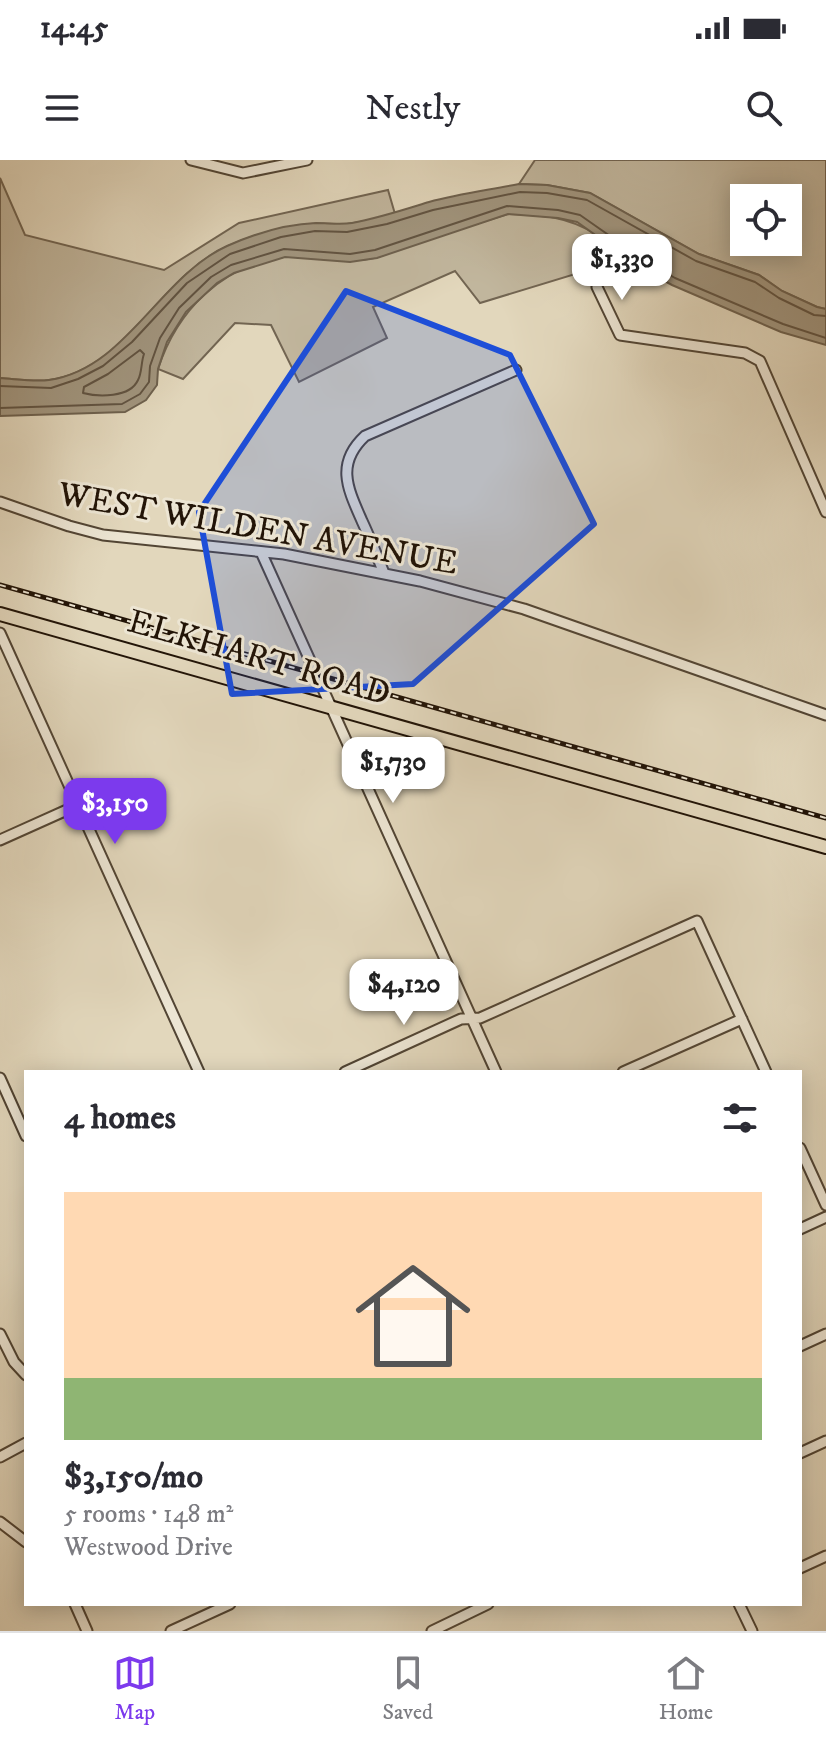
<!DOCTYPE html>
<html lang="en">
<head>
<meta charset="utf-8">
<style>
	:root { --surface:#fff; --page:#f2f2f3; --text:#2b2b33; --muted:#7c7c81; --line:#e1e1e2; --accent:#7c3aed }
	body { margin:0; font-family:"IM FELL DW Pica",serif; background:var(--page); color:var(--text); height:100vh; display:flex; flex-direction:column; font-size:30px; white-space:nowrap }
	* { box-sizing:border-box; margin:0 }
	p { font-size:26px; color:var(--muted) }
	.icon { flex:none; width:44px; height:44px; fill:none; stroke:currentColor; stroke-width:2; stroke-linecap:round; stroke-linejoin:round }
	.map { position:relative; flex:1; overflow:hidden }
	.side { position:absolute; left:24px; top:910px; width:778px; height:536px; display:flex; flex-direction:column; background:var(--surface); border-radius:0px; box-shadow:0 4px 20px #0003 }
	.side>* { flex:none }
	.fabs { position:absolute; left:730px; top:24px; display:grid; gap:16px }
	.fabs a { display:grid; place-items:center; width:72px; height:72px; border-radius:0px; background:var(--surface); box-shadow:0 4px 20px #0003; font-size:40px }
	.price { position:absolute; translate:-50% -68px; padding:0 18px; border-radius:16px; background:#fff; color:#222; font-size:26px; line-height:52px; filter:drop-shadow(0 2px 4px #0008) }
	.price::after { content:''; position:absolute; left:50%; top:48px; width:24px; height:18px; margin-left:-12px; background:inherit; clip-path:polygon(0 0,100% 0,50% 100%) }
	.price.active { background:var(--accent); color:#fff }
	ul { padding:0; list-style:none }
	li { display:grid; align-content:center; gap:16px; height:424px; padding:0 40px }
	li span { display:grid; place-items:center; height:248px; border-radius:0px; color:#555 }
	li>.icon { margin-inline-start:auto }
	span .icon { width:144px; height:144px; fill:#fffc; stroke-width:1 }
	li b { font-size:34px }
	h2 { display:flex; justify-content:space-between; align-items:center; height:96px; padding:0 40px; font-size:34px }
	.status { display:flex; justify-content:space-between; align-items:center; height:56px; padding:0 40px; background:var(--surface); direction:ltr }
	.status svg { height:22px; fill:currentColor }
	header { display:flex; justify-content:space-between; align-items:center; height:104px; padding:0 40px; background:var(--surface); font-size:36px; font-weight:600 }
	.tabs { display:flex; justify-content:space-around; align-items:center; height:112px; border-top:2px solid var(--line); background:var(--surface); font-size:22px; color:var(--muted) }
	.tabs a { display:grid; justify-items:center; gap:4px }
	.tabs .active { color:var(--accent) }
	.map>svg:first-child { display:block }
	.green { fill:#c1b69d; stroke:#726552; stroke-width:2; fill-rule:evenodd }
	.water { fill:#a1957e; stroke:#6e614e; stroke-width:2 }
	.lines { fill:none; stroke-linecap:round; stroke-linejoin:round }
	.shore { stroke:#625442; stroke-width:2 }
	.minor-casing { stroke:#524534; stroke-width:13 }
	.highway-casing { stroke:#221407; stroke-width:16 }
	.minor { stroke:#ece5d3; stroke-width:9 }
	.highway { stroke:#e2d7bc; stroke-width:12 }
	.rail-casing { stroke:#221407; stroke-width:5 }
	.rail { stroke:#ece5d3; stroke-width:2; stroke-dasharray:6; stroke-linecap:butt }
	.marked { fill:#1d4ed8; fill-opacity:0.2; stroke:#1d4ed8; stroke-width:6; stroke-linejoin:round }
	.labels { text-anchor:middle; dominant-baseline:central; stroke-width:6; stroke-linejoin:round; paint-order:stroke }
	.street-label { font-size:34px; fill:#221407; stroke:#ece5d3 }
</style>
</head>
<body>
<div class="status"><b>14:45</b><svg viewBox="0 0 49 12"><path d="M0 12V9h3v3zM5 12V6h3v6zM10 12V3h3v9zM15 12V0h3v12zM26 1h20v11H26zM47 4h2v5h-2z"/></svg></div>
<header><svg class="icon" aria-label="menu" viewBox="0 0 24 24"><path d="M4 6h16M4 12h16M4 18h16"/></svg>Nestly<svg class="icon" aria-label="search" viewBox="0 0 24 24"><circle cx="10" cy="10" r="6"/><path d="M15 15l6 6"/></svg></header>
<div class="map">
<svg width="826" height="1471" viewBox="0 0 826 1471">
	<rect width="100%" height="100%" fill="#e2d7bc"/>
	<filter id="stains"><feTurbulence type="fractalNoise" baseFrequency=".0025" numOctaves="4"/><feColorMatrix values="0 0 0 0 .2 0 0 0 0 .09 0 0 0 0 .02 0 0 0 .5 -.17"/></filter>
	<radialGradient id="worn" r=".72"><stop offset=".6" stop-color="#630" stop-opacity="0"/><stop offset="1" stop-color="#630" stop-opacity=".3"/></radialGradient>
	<!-- green -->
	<path class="green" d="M 535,0 L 826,0 L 826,149 L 817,147 L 782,131 L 759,115 L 699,94 L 590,33 L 547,25 L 519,24 ZM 744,38 L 788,38 L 788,82 L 744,82 Z
		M 0,18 L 25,75 L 164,110 L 239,63 L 388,30 L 395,54 C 380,58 363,62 347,64 C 335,65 322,62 310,64 C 282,67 253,75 228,86 C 159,116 128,209 49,220 C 34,222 16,219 0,218 Z
		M 508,54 C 542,55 568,56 597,75 L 582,112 L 480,143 L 455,111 L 373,147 L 387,178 L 299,222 L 271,165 L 235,163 L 183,219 L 158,209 C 177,151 221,106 283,97 C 313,93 343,105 374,98 C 384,96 393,91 403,87 C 437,75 473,65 508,54 Z"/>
	<!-- water -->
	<path class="water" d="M 519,24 L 547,25 L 590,33 L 699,94 L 759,115 L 782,131 L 817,147 L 826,149 L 826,185 L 781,172 L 672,125 L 646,111 L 577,62 L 558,58 L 508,54 L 377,98 L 350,102 L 285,97 L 234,113 L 217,123 L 186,152 L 167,182 L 158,209 L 157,225 L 146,240 L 125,252 L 0,256 L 0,218 C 16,219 34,222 49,220 C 126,209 159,117 227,86 C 254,74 287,64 316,63 C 328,63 340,65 352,63 C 379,58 403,50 429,42 C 458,34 489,30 519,24 Z"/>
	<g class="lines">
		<!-- shore -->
		<path class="shore" d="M 140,190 L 144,194 C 141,202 142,213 138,220 C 130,238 98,237 83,233 L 84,227 L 108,214 Z
			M 0,226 L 51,228 L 78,219 L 103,206 L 132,182 L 187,123 L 230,94 L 281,77 L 315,71 L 347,72 L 387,64 L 433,50 L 520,32 L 547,33 L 587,40 L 696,101 L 755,122 L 779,138 L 814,155 L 826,156
			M 0,248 L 122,244 L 140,234 L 149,222 L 150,206 L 160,178 L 179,148 L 211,117 L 231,105 L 284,89 L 350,94 L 375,90 L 507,46 L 558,50 L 580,55 L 650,104 L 675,118 L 783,164 L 826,178"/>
		<!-- minor casing -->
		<g class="minor-casing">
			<path id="minor" d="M 191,0 L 243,13 L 307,0
				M 597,127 L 620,175 L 745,193 L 760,201 L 826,352
				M 0,342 L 69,366 L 103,375 L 284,394 L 420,421 L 524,449 L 826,555
				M 261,392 L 496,912
				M 384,413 C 377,396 370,378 362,361 C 348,329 335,304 365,276 L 516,210
				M 0,473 L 199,912
				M 0,680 L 78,645
				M 345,912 L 461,859 L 480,858 L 697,761 L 766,912
				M 623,912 L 742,859
				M 0,918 L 26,976
				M 800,988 L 826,1045
				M 800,1069 L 826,1057
				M 0,1174 L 14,1202 L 26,1215
				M 800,1186 L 826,1174
				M 800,1293 L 826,1281
				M 0,1297 L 26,1283
				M 0,1362 L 26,1382
				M 800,1408 L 826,1396
				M 75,1444 L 87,1471
				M 739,1444 L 752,1471
				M 171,1471 L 230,1444
				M 432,1471 L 488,1444"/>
		</g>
		<!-- highway casing -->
		<g class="highway-casing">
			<path id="highway" d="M 0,454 L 826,687"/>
		</g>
		<!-- minor -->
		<use href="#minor" class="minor"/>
		<!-- highway -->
		<use href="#highway" class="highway"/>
		<!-- rail casing -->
		<g class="rail-casing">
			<path id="rail" d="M 0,425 L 826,658"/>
		</g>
		<!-- rail -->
		<use href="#rail" class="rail"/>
	</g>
	<!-- marked area -->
	<path class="marked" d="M 346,131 L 510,195 L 594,364 L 413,524 L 232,534 L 199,352 Z"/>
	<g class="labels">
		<!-- street labels -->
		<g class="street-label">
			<text transform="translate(258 369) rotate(10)">WEST WILDEN AVENUE</text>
			<text transform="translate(259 498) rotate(16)">ELKHART ROAD</text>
		</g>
	</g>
	<rect width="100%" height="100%" filter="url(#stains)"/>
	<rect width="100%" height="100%" fill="url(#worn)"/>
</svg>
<div class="fabs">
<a><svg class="icon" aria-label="locate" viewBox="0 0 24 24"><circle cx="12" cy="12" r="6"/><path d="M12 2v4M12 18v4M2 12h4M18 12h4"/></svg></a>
</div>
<b class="price" style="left:622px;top:142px">$1,330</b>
<b class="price" style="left:393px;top:645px">$1,730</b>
<b class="price active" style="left:115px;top:686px">$3,150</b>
<b class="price" style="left:404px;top:867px">$4,120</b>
<section class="side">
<h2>4 homes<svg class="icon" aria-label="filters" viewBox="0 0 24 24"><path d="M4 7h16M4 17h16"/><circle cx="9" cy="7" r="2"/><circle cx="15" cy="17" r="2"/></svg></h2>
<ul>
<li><span style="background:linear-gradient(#ffd9b3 75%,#8fb573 0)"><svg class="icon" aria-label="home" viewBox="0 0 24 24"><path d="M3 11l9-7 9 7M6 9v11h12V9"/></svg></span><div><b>$3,150/mo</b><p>5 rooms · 148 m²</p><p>Westwood Drive</p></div></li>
</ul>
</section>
</div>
<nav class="tabs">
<a class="active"><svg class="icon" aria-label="map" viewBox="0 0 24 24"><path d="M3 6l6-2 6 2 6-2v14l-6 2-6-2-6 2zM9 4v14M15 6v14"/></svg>Map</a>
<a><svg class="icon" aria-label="saved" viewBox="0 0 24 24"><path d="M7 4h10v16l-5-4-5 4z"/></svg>Saved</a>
<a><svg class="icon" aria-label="home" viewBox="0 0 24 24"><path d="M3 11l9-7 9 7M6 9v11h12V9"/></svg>Home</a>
</nav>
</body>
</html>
